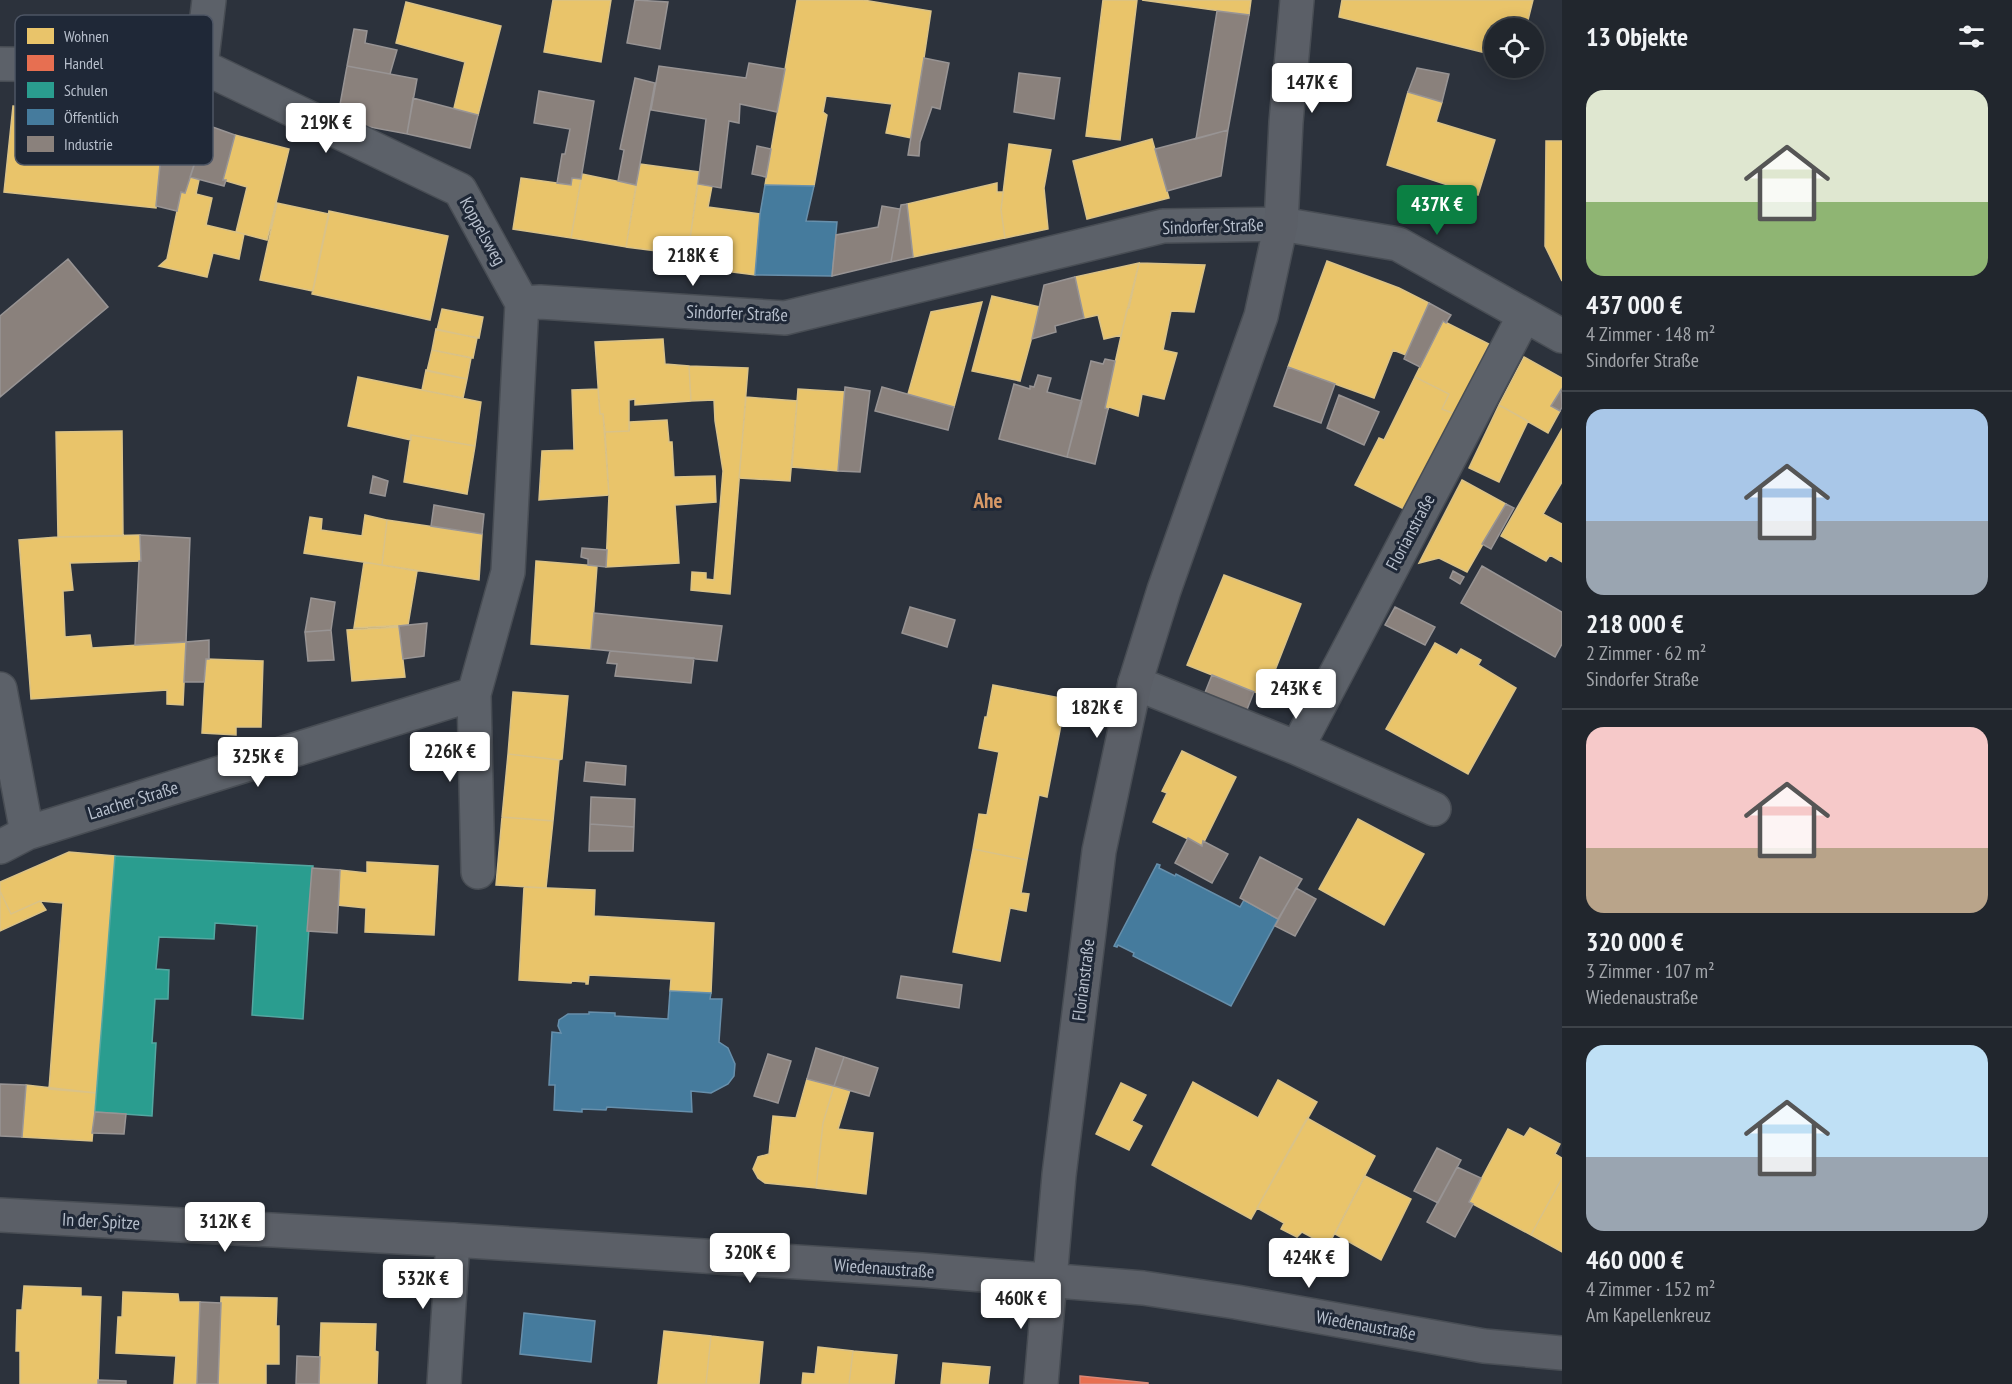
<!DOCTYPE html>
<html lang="de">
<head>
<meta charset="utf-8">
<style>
	:root { --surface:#21262d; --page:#2d3239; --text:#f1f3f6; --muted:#a2a5aa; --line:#3e4349; --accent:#0b8043 }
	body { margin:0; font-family:"PT Sans Narrow",sans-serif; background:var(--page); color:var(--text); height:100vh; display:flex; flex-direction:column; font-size:22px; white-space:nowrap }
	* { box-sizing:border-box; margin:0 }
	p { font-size:20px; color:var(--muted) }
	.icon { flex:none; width:33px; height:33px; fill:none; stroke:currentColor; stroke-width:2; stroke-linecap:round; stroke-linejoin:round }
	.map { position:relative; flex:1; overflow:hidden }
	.drawer { display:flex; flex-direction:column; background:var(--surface); width:450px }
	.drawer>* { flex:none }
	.fabs { position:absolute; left:1484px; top:18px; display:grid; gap:12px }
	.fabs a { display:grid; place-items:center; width:60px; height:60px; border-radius:50%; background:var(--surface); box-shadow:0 3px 15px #0003,0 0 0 2px var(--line); font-size:30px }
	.price { position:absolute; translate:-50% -51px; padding:0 14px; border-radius:6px; background:#fff; color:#222; font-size:20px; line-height:39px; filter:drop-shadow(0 2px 3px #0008) }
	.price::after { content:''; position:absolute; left:50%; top:36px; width:18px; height:14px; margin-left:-9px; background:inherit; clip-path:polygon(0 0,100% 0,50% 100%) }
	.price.active { background:var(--accent); color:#fff }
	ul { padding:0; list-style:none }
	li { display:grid; align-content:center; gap:12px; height:318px; padding:0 24px }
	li+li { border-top:2px solid var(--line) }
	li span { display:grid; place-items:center; height:186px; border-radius:18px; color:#555 }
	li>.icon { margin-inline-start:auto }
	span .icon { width:108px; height:108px; fill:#fffc; stroke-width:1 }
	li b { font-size:26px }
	h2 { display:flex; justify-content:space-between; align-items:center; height:72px; padding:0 24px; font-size:26px }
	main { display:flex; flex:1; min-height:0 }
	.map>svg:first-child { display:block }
	.homes { fill:#e9c46a; stroke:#dac287; stroke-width:1.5 }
	.shops { fill:#e76f51; stroke:#d98776; stroke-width:1.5 }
	.schools { fill:#2a9d8f; stroke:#54a7a1; stroke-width:1.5 }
	.public { fill:#457b9d; stroke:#678fab; stroke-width:1.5 }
	.industry { fill:#8a817c; stroke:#989494; stroke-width:1.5 }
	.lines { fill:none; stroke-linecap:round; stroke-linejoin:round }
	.street-casing { stroke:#484d54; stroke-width:36 }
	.secondary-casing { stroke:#484d54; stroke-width:36 }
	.street { stroke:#5c6169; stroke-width:33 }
	.secondary { stroke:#5b5f67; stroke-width:33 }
	.labels { text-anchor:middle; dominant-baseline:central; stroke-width:6; stroke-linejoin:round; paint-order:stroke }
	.street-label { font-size:18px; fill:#b7bfcc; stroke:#1f2837 }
	.quarter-label { font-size:21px; font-weight:bold; fill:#d79967; stroke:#1f2837 }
	.key { fill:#1f2837; stroke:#4d5564; stroke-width:1.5 }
	.key-label { font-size:16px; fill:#b7bfcc }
</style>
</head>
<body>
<main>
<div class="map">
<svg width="1562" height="1384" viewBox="0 0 1562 1384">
	<rect width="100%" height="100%" fill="#2c323c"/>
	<!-- homes -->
	<path class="homes" d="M 553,0 L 611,0 L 601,62 L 544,52 Z
		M 797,0 L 863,0 L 931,11 L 912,138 L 886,133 L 892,104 L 826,96 L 823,112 L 827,115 L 814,186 L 765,185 Z
		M 1103,0 L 1137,0 L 1120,140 L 1086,136 Z
		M 1142,0 L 1251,0 L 1249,15 Z
		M 1342,0 L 1533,0 L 1526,28 L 1494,28 L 1494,55 L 1339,17 Z
		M 406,2 L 501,26 L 478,115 L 454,108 L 465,62 L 396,43 Z
		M 1408,92 L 1442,102 L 1436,122 L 1495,140 L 1478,195 L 1387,165 Z
		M 13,106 L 164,123 L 156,208 L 4,192 Z
		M 235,135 L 289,149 L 267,240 L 236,232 L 247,187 L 223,180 Z
		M 1152,139 L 1169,198 L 1087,219 L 1073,161 Z
		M 1546,141 L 1562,141 L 1562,281 L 1545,246 Z
		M 1009,144 L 1051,150 L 1044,188 L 1048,229 L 1005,238 L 1001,210 Z
		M 640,164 L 699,172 L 688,255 L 626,247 Z
		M 582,174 L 636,185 L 626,247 L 571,238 Z
		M 190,177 L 199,180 L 196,194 L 212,198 L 206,225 L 244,234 L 239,259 L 213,253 L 207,277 L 159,266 L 167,259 L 181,192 L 185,193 Z
		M 521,178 L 571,185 L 572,178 L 581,179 L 571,238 L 513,229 Z
		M 997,183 L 997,192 L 1003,192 L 1001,210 L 1005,238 L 913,257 L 907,204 Z
		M 698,184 L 712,186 L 708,207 L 760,214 L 755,275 L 686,266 Z
		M 277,203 L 329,214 L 313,291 L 260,280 Z
		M 329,211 L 448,236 L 430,320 L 312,294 Z
		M 1327,261 L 1399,288 L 1429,303 L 1406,355 L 1393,350 L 1374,398 L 1288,367 Z
		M 1139,263 L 1121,335 L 1104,339 L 1098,315 L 1084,318 L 1075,277 Z
		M 1139,263 L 1205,265 L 1194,312 L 1171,311 L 1163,350 L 1177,353 L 1164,399 L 1142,394 L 1138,416 L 1109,407 L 1108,409 L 1105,408 L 1127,309 L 1129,308 Z
		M 992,296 L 1040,307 L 1020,381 L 972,371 Z
		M 982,302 L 954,407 L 908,394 L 931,312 Z
		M 442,309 L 483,317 L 479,338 L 437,330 Z
		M 1443,321 L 1489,344 L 1455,414 L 1442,409 L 1449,394 L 1415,377 Z
		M 436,329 L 477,338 L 473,358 L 432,350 Z
		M 663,339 L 665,364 L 689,366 L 691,401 L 635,405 L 635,399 L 629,400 L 629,431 L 605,432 L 603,414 L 600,414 L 595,342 Z
		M 432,350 L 471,358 L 467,379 L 427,371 Z
		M 1524,357 L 1562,378 L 1562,388 L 1551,406 L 1560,411 L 1548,433 L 1499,405 Z
		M 689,366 L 748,368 L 730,594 L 691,590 L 692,572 L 706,573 L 706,579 L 714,580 L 723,471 L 715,421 L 714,400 L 691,401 Z
		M 426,370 L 467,379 L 463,398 L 422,390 Z
		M 358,377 L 481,402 L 475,446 L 411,435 L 411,440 L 348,426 Z
		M 1415,377 L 1449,394 L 1442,409 L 1455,414 L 1406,510 L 1355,485 L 1379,438 L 1384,440 Z
		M 598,389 L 600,414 L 603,414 L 609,495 L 539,500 L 542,451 L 574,450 L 572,390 Z
		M 798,389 L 845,392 L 838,471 L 792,467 Z
		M 746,397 L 797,401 L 790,481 L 739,478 Z
		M 1499,405 L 1528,421 L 1499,482 L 1469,468 Z
		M 667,420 L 669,442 L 672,442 L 674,477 L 715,476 L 716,502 L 675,505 L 679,563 L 606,567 L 609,495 L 605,432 L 629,431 L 630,422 Z
		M 1562,429 L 1562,482 L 1543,514 L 1562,524 L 1562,562 L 1550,555 L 1546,561 L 1501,536 Z
		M 122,431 L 123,536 L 58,537 L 56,432 Z
		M 411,435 L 475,446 L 467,494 L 404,482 Z
		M 1462,480 L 1506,504 L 1467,572 L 1439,558 L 1419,563 Z
		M 365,515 L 387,520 L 382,565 L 304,553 L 310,517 L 322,519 L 321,530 L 362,536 Z
		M 387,520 L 482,534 L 479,580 L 382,565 Z
		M 140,535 L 141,561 L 70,563 L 73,590 L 63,591 L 65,637 L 90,635 L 92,648 L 186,642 L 183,705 L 167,704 L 167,690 L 31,699 L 19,540 L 58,537 Z
		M 536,561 L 597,566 L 591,649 L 531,644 Z
		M 364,562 L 417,571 L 408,625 L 354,628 Z
		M 1224,575 L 1301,604 L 1265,696 L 1187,665 Z
		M 399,627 L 405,677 L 352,681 L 347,630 Z
		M 1435,643 L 1457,655 L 1461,649 L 1481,660 L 1478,665 L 1516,688 L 1468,774 L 1386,729 Z
		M 206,659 L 263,661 L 261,727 L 236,727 L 236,735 L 202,733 Z
		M 993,685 L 1066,699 L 1047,797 L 1039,795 L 1027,860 L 973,849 L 979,814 L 987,815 L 999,752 L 979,748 L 985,717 L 987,717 Z
		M 513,692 L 568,696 L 562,759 L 559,760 L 508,754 Z
		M 1182,751 L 1236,777 L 1202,846 L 1153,822 L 1167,793 L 1162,791 Z
		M 508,754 L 559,760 L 553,821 L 502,817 Z
		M 502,817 L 553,821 L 546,888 L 496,885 Z
		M 1358,819 L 1424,854 L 1384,925 L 1319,889 Z
		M 973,849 L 1027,860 L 1021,893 L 1029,894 L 1026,911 L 1010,908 L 1000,961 L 953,952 Z
		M 69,852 L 115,856 L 96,1093 L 49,1089 L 63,903 L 40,901 L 11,914 L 0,891 L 0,882 Z
		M 367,862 L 438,866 L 434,935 L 365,932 L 366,908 L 337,905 L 340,870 L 367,873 Z
		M 524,887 L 595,890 L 594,916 L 714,923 L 711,993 L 670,991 L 671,979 L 589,975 L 588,984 L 586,984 L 586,982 L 572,981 L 571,983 L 519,980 Z
		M 0,891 L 11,914 L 40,901 L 46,910 L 0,931 Z
		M 807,1079 L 834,1086 L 823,1123 L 816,1188 L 765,1183 L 758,1178 L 753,1169 L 758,1157 L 769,1154 L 773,1116 L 796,1118 Z
		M 1278,1080 L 1317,1102 L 1251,1219 L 1152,1165 L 1193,1082 L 1258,1118 Z
		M 1121,1083 L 1146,1095 L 1132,1121 L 1142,1126 L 1129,1150 L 1096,1134 Z
		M 26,1085 L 96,1093 L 92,1141 L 22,1137 Z
		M 834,1086 L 850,1090 L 838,1129 L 873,1133 L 866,1194 L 816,1188 L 823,1123 Z
		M 1307,1118 L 1375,1156 L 1328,1246 L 1302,1232 L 1297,1237 L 1281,1229 L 1284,1223 L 1257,1208 Z
		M 1530,1128 L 1560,1144 L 1555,1154 L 1562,1158 L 1562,1178 L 1531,1235 L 1469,1202 L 1508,1129 L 1524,1137 Z
		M 1365,1176 L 1411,1199 L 1381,1260 L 1335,1234 Z
		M 1562,1178 L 1562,1252 L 1531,1235 Z
		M 24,1286 L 81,1288 L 81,1296 L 101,1297 L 98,1384 L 20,1384 L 20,1351 L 16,1351 L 17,1310 L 22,1310 Z
		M 123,1292 L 178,1294 L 179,1302 L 200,1302 L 197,1384 L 174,1384 L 176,1356 L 116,1353 L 118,1317 L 122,1317 Z
		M 221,1297 L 277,1298 L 276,1326 L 279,1326 L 279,1364 L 266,1364 L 266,1384 L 218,1384 Z
		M 321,1323 L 376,1324 L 375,1351 L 378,1352 L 377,1384 L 319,1384 Z
		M 664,1331 L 711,1336 L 706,1384 L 658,1384 Z
		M 711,1336 L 763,1342 L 759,1384 L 706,1384 Z
		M 818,1347 L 853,1351 L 849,1384 L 802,1384 L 803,1373 L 815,1374 Z
		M 853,1351 L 897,1355 L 894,1384 L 849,1384 Z
		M 943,1363 L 990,1367 L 988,1384 L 941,1384 Z"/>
	<!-- shops -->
	<path class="shops" d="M 1080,1376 L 1148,1383 L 1148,1384 L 1080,1384 Z"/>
	<!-- schools -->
	<path class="schools" d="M 115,856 L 313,866 L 303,1019 L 252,1015 L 257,926 L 215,923 L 214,939 L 159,937 L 156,969 L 169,970 L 168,999 L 155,999 L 152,1043 L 156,1043 L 152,1116 L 95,1112 Z"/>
	<!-- public -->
	<path class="public" d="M 765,185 L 814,186 L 806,221 L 837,222 L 832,276 L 755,275 L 760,214 Z
		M 1157,864 L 1160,865 L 1159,868 L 1175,876 L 1176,874 L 1240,907 L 1244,900 L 1278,919 L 1231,1006 L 1133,956 L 1134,953 L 1118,945 L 1117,947 L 1114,946 Z
		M 670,991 L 711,993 L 710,999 L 722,999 L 719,1042 L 728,1048 L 735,1064 L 734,1076 L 728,1084 L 711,1093 L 691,1091 L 692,1112 L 607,1107 L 606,1110 L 582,1109 L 582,1112 L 554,1110 L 555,1085 L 549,1085 L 552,1032 L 561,1033 L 558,1026 L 559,1020 L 568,1014 L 589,1014 L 589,1012 L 615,1013 L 615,1016 L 668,1019 Z
		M 524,1313 L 595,1321 L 591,1362 L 520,1354 Z"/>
	<!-- industry -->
	<path class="industry" d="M 635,0 L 668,2 L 660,49 L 627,43 Z
		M 1217,11 L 1249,15 L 1228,130 L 1196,139 Z
		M 354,29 L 367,31 L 365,43 L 397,50 L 390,74 L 347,66 Z
		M 924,58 L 949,63 L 940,109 L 932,107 L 920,142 L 919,156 L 908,155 Z
		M 749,63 L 785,69 L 777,112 L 740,104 L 739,123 L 729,121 L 721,188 L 698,184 L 706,119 L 651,110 L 659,66 L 746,78 Z
		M 347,66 L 417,79 L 407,134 L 337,121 Z
		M 1417,68 L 1449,74 L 1442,102 L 1408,92 Z
		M 1019,73 L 1060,78 L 1054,119 L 1014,112 Z
		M 635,78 L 655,83 L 636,185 L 618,181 L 624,150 L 620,149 Z
		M 539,91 L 594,101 L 581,179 L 572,178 L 571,185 L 557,183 L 562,154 L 565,154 L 570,129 L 534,123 Z
		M 413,98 L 478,115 L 470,148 L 407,134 Z
		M 164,124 L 205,132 L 185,193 L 181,192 L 177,211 L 156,206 Z
		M 207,125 L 235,135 L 223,180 L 226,180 L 224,186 L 190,177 Z
		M 1228,130 L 1221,176 L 1167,191 L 1155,149 Z
		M 757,146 L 771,149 L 766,177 L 752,174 Z
		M 907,204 L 913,257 L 891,262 L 901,205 Z
		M 882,206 L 900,209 L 891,262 L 832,276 L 836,235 L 878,227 Z
		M 68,259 L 108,307 L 0,397 L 0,316 Z
		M 1075,277 L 1084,318 L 1055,326 L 1056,332 L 1032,339 L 1044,285 Z
		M 1429,303 L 1451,315 L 1446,323 L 1443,321 L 1420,367 L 1404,359 Z
		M 1105,359 L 1115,361 L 1105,408 L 1108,409 L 1095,464 L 1067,457 L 1091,361 L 1103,364 Z
		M 1288,367 L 1335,384 L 1321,423 L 1274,406 Z
		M 1038,375 L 1051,378 L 1047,392 L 1082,401 L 1067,457 L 999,439 L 1014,384 L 1030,389 L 1030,386 L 1034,387 Z
		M 845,387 L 870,391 L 860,472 L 838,471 Z
		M 882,387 L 954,407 L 948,430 L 875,411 Z
		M 1561,390 L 1562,407 L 1560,411 L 1551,406 Z
		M 1339,395 L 1379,412 L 1364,445 L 1327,428 Z
		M 373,476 L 388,481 L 385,496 L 370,493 Z
		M 1506,504 L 1514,508 L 1491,549 L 1482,544 Z
		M 434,505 L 484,514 L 482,534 L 431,526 Z
		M 140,535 L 190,538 L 186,642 L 135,645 L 139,561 L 141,561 Z
		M 582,548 L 607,550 L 606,567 L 588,565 L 588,559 L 581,557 Z
		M 1482,566 L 1562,612 L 1562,644 L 1555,657 L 1461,603 Z
		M 1453,571 L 1464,577 L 1460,584 L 1450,578 Z
		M 311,598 L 335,602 L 331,630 L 305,632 Z
		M 910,607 L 955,620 L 947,647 L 902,633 Z
		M 1395,607 L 1435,627 L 1425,645 L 1385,625 Z
		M 594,613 L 722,626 L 717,661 L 591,649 Z
		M 427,623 L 424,656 L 403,659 L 399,626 Z
		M 331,630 L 334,660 L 308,661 L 305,632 Z
		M 209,640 L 209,659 L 206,659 L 204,682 L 184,682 L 186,642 Z
		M 610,651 L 694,658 L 691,683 L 615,676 L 617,664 L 607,663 Z
		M 1212,675 L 1254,692 L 1246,712 L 1204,695 Z
		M 586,762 L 626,766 L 625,785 L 584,781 Z
		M 591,797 L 635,799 L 634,827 L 590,824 Z
		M 590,824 L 634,827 L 633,851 L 589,851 Z
		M 1188,838 L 1202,846 L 1203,841 L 1228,854 L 1212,883 L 1175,863 Z
		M 1260,857 L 1302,879 L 1278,919 L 1240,898 Z
		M 312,868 L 340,870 L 337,933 L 307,931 Z
		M 1296,888 L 1316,899 L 1295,936 L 1275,926 Z
		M 901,976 L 962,985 L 959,1008 L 897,998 Z
		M 816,1048 L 844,1057 L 834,1086 L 807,1079 Z
		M 768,1054 L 791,1061 L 778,1103 L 754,1096 Z
		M 844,1057 L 878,1068 L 869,1096 L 834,1086 Z
		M 0,1084 L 26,1085 L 22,1137 L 0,1136 Z
		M 95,1112 L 126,1114 L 124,1134 L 92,1133 Z
		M 1437,1148 L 1461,1160 L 1438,1203 L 1414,1191 Z
		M 1457,1167 L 1481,1178 L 1469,1202 L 1473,1204 L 1455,1237 L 1427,1222 Z
		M 200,1302 L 221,1303 L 218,1384 L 197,1384 Z
		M 297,1356 L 320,1357 L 319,1384 L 296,1384 Z
		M 98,1380 L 126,1381 L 126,1384 L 98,1384 Z"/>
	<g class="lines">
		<!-- street casing -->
		<g class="street-casing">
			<path id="street" d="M 209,0 L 201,66 L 460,190 L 522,303
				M 0,64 L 201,66
				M 1135,683 L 1297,748 L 1434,809
				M 0,689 L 27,833
				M 1297,748 L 1524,316
				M 0,847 L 27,833 L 474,694
				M 478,872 L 474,694 L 508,572 L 522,303 L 540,302 L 785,318 L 1163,226 L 1281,224 L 1398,244 L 1562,336
				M 444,1384 L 453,1240"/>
		</g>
		<!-- secondary casing -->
		<g class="secondary-casing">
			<path id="secondary" d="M 0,1215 L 453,1240 L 922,1270 L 1143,1288 L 1236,1302 L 1484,1346 L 1562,1353
				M 1041,1384 L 1059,1175 L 1099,851 L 1135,683 L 1164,590 L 1261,316 L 1281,224 L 1286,122 L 1297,0"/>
		</g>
		<!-- street -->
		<use href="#street" class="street"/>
		<!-- secondary -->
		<use href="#secondary" class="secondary"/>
	</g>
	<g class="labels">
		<!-- street labels -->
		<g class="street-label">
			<text transform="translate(1213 226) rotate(-2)">Sindorfer Straße</text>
			<text transform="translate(483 231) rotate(61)">Koppelsweg</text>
			<text transform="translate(737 313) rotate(2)">Sindorfer Straße</text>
			<text transform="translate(1410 532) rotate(-62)">Florianstraße</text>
			<text transform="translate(133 800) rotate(-17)">Laacher Straße</text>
			<text transform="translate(1083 980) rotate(-83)">Florianstraße</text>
			<text transform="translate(101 1221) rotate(3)">In der Spitze</text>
			<text transform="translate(884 1268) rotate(4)">Wiedenaustraße</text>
			<text transform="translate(1366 1325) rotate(10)">Wiedenaustraße</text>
		</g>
		<!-- quarter labels -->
		<g class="quarter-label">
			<text x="988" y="500">Ahe</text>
		</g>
	</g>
	<!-- legend -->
	<rect x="15" y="15" width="198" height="150" rx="9" class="key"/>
	<rect x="27" y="28" width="27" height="16" fill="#e9c46a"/>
	<rect x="27" y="55" width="27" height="16" fill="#e76f51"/>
	<rect x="27" y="82" width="27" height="16" fill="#2a9d8f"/>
	<rect x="27" y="109" width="27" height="16" fill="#457b9d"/>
	<rect x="27" y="136" width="27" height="16" fill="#8a817c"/>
	<g class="key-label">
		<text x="64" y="42">Wohnen</text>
		<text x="64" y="69">Handel</text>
		<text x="64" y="96">Schulen</text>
		<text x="64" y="123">Öffentlich</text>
		<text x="64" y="150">Industrie</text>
	</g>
</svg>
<div class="fabs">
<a><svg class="icon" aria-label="locate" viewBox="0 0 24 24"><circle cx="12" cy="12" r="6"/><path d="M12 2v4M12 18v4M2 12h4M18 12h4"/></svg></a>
</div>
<b class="price" style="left:1312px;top:114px">147K €</b>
<b class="price" style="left:326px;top:154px">219K €</b>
<b class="price active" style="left:1437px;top:236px">437K €</b>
<b class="price" style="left:693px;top:287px">218K €</b>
<b class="price" style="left:1296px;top:720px">243K €</b>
<b class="price" style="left:1097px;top:739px">182K €</b>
<b class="price" style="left:450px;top:783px">226K €</b>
<b class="price" style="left:258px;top:788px">325K €</b>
<b class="price" style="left:225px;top:1253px">312K €</b>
<b class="price" style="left:750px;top:1284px">320K €</b>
<b class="price" style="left:1309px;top:1289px">424K €</b>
<b class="price" style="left:423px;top:1310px">532K €</b>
<b class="price" style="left:1021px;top:1330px">460K €</b>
</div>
<section class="drawer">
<h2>13 Objekte<svg class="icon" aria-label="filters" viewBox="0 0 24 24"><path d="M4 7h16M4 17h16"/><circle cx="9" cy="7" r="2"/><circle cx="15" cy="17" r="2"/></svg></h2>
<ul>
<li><span style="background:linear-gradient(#dfe7d0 60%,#8fb573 0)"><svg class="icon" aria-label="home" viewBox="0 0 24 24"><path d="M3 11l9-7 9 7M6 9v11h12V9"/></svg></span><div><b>437 000 €</b><p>4 Zimmer · 148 m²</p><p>Sindorfer Straße</p></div></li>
<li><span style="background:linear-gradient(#a9c7e8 60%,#9aa5b1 0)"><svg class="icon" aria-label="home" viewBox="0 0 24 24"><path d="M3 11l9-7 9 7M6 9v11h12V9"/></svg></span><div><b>218 000 €</b><p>2 Zimmer · 62 m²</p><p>Sindorfer Straße</p></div></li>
<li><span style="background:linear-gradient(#f6c9c9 65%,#b9a48a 0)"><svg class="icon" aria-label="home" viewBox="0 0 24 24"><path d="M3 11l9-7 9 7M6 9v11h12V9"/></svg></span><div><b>320 000 €</b><p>3 Zimmer · 107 m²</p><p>Wiedenaustraße</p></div></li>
<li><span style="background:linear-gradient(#bfe0f5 60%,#9aa5b1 0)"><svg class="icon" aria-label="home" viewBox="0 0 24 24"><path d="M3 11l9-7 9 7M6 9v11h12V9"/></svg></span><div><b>460 000 €</b><p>4 Zimmer · 152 m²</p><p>Am Kapellenkreuz</p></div></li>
</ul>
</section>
</main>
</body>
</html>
